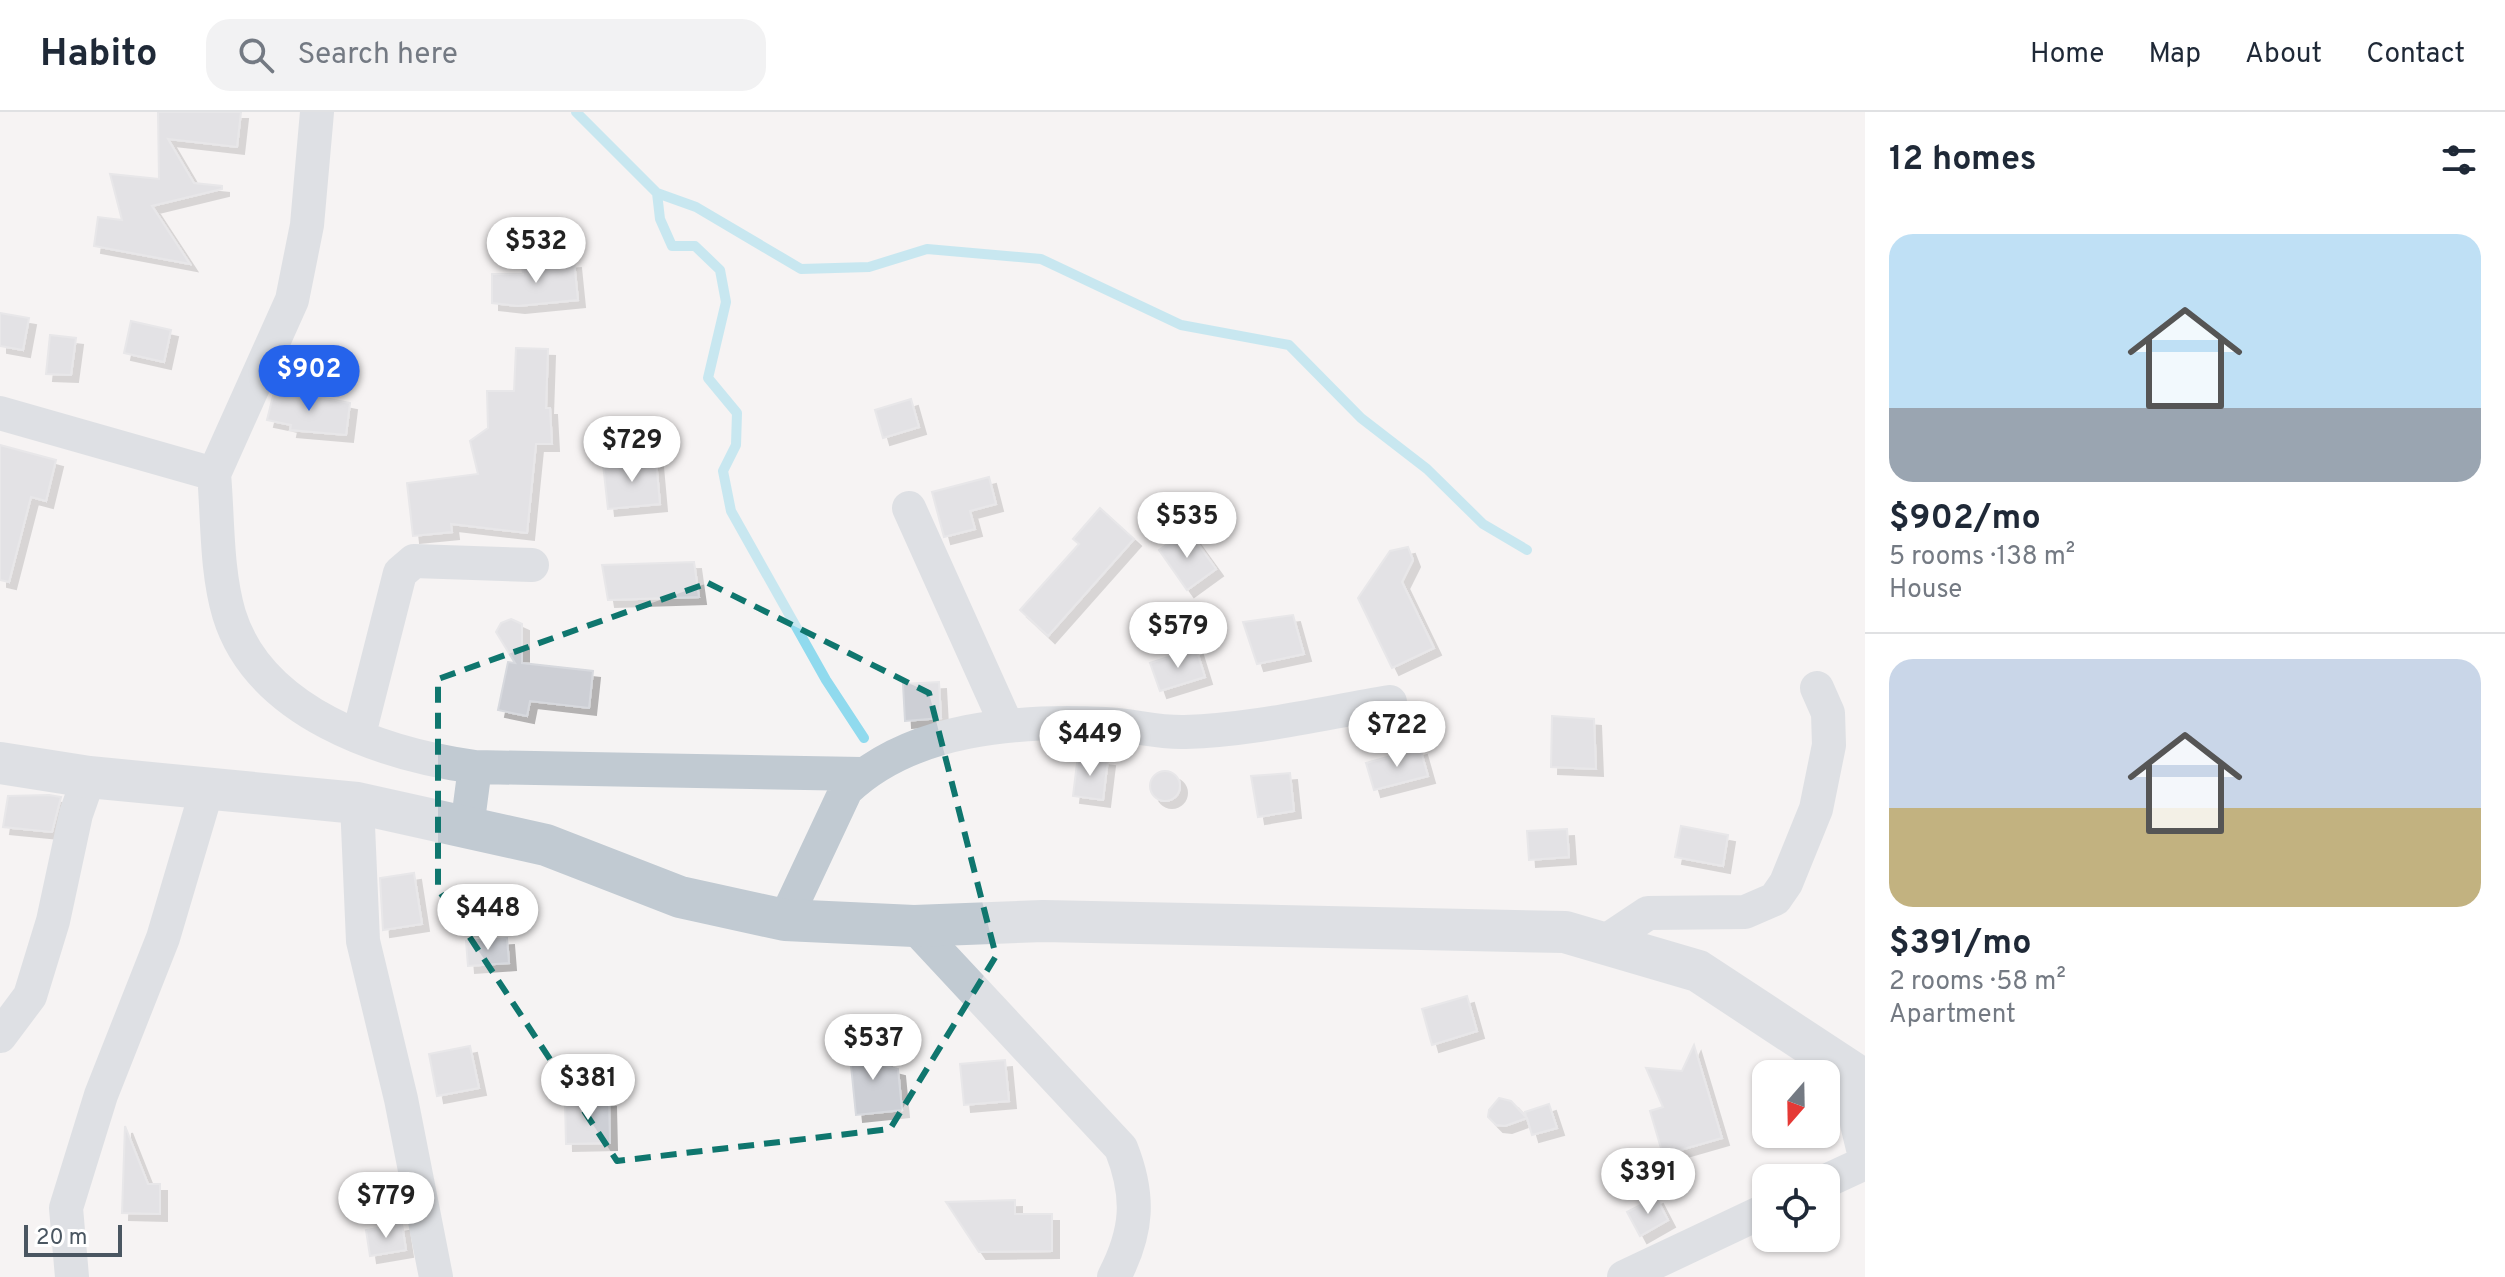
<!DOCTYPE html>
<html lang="en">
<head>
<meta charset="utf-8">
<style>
	:root { --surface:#fff; --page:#f2f2f3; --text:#1f2937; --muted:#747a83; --line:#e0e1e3; --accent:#2563eb }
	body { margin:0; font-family:Overpass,sans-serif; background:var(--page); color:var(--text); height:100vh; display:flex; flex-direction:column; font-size:30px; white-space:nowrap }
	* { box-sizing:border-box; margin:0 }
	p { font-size:26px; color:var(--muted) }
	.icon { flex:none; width:44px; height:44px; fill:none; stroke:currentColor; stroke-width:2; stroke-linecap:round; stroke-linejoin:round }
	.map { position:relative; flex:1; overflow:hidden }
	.sheet { display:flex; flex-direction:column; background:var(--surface); width:640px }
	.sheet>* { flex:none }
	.needle { width:52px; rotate:200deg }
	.controls { position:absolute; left:1752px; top:948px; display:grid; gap:16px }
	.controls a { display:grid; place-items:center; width:88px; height:88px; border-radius:16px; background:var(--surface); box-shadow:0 2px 6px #0004; font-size:40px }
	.scale { position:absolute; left:24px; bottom:20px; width:98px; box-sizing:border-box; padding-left:8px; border:4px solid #4a5661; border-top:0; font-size:22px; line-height:28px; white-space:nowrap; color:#4a5661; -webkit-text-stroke:6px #fff; paint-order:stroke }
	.price { position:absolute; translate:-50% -68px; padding:0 18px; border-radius:28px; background:#fff; color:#222; font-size:26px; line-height:52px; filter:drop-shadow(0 2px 4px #0008) }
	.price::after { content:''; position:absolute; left:50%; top:48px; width:24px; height:18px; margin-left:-12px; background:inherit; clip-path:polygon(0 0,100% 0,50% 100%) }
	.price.active { background:var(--accent); color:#fff }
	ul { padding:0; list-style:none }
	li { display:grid; align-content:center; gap:16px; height:424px; padding:0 24px }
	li+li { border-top:2px solid var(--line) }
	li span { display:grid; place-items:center; height:248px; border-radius:24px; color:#555 }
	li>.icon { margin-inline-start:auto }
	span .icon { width:144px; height:144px; fill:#fffc; stroke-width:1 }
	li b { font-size:34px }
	h2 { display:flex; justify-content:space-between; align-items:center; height:96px; padding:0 24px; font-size:34px }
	header { display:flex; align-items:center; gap:48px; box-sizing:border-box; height:112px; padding:0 40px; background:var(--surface); border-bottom:2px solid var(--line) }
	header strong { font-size:38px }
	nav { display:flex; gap:44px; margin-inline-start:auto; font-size:28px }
	.search { width:560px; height:72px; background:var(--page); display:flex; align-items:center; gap:20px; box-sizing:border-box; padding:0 28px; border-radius:24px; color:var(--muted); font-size:30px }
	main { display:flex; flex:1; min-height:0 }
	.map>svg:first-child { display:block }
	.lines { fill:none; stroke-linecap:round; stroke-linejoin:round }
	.stream { stroke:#90daee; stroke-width:10 }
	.building { fill:#cdcfd5; stroke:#d7d9de; stroke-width:2; filter:url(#shadow) }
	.minor { stroke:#c1cad2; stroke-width:34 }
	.tertiary { stroke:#c1cad2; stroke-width:42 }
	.marked { fill:none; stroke:#0f766e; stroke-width:6; stroke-dasharray:16 10; stroke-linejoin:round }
</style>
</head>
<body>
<header>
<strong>Habito</strong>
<div class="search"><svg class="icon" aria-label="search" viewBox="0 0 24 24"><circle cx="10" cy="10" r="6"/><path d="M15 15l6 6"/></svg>Search here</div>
<nav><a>Home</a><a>Map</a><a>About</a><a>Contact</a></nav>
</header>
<main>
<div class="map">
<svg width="1865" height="1165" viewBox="0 0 1865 1165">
	<defs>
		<filter id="shadow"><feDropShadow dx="7" dy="7" stdDeviation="0" flood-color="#0004"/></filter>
	</defs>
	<rect width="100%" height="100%" fill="#f5f3f3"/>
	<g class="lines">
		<!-- stream -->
		<path class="stream" d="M 576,0 L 657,81 L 696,95 L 801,157 L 869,155 L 927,137 L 1041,147 L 1181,213 L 1289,233 L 1361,306 L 1427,357 L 1483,412 L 1527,438
			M 657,81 L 660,107 L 672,134 L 695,134 L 720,158 L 726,190 L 708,266 L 737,301 L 736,333 L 723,359 L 731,399 L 826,568 L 864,626"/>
	</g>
	<!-- building -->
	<path class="building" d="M 158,0 L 241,0 L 237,35 L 168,27 L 194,71 L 222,74 L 222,77 L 152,94 L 190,152 L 94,134 L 98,105 L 122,108 L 110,62 L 159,67 Z
		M 574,149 L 578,188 L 518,194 L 492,191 L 492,162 L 523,162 L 522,154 Z
		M 0,201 L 29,206 L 23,238 L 0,234 Z
		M 131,209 L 171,218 L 164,250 L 124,241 Z
		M 50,223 L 76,226 L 71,263 L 46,262 Z
		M 516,236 L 548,237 L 546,296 L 550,296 L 552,332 L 536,332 L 527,421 L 451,412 L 452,420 L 413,424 L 407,371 L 478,362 L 470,329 L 488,316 L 487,279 L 514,279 Z
		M 275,276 L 350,291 L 346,323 L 290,318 L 291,313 L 267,308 Z
		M 911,287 L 919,315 L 883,326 L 875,298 Z
		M 0,333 L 56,348 L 46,389 L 31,385 L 9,470 L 0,468 Z
		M 656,348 L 660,392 L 608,397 L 603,352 Z
		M 989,365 L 996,392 L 970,399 L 975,417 L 944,425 L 932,380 Z
		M 1100,396 L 1134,427 L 1048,524 L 1020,498 L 1079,432 L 1073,427 Z
		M 1188,418 L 1216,457 L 1187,478 L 1159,438 Z
		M 1408,435 L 1413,448 L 1402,470 L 1434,536 L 1392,556 L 1358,486 L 1390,439 Z
		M 694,450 L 699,485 L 608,488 L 602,453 Z
		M 1293,503 L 1304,542 L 1257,552 L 1243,510 Z
		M 511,507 L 522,512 L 522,551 L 593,559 L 589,596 L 530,589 L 527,604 L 498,598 L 508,550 L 515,551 L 496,520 L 501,511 Z
		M 1196,536 L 1205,565 L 1160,579 L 1150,551 Z
		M 939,570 L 941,606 L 905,609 L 903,572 Z
		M 1552,604 L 1594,607 L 1596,657 L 1551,655 Z
		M 1420,636 L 1428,664 L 1374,678 L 1366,651 Z
		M 1078,643 L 1108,647 L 1103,688 L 1073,684 Z
		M1150 674a15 15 0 1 1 30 0a15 15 0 1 1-30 0Z
		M 1290,661 L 1294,699 L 1258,705 L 1251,664 Z
		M 49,683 L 61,685 L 52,720 L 3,715 L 8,684 Z
		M 1681,714 L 1728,723 L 1723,754 L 1675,745 Z
		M 1567,717 L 1569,745 L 1529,748 L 1527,719 Z
		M 414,761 L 422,812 L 383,818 L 380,766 Z
		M 507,826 L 509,851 L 468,854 L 466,829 Z
		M 1467,884 L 1477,919 L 1432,933 L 1422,897 Z
		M 848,924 L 885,947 L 882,953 L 898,957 L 902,998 L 856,1003 Z
		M 1694,933 L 1722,1026 L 1663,1043 L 1650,999 L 1663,995 L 1646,956 L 1682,959 Z
		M 470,934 L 479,976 L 437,984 L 429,942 Z
		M 1005,948 L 1009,989 L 964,993 L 960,952 Z
		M 1499,986 L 1511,989 L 1526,1005 L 1525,1000 L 1549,992 L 1557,1016 L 1532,1023 L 1527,1006 L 1505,1014 L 1496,1013 L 1488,1005 L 1489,998 Z
		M 609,988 L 610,1031 L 566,1032 L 565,989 Z
		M 125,1014 L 148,1072 L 160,1072 L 160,1102 L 122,1101 Z
		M 1656,1085 L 1668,1108 L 1640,1124 L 1627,1100 Z
		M 1015,1088 L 1015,1102 L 1052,1102 L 1052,1139 L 979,1140 L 946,1090 Z
		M 402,1112 L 406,1138 L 370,1144 L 366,1118 Z"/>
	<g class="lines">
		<!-- minor -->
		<path class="minor" d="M 0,301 L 214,362 L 292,188 L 307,113 L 317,0
			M 214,362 C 218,407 216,458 229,502 C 259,601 382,642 475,655 L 862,662
			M 909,396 L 1007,614
			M 359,622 L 400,461 L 414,449 L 532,453
			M 357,691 L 363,829 L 401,987 L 436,1165
			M 467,716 L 475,655
			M 785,808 L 846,678 C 912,615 1018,608 1105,612 C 1132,613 1158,621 1185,620 C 1253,618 1323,601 1390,590
			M 914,814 L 1121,1036 C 1140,1084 1138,1119 1114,1165
			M 1603,831 L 1648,801 L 1745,800 L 1775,787 L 1786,771 L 1816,697 L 1829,633 L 1828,601 L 1817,576
			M 0,924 L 30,884 L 53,809 L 76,702 L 89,665
			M 1856,964 L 1857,1012 L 1865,1045
			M 1826,1069 L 1865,1051
			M 72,1165 L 66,1096 L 101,983 L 163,826 L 208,674
			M 1624,1165 L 1766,1098"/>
		<!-- tertiary -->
		<path class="tertiary" d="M 0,651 L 89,665 L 357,691 L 546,733 L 680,785 L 785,808 L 914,814 L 1043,809 L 1565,820 L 1698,859 L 1865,969"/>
	</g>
	<!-- marked area -->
	<path d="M0 0H1865V1165H0ZM 708,471 L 929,581 L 996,844 L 890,1017 L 617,1049 L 438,777 L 438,567 Z" fill="#f5f3f3" fill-opacity=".55" fill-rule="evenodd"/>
	<path class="marked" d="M 708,471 L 929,581 L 996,844 L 890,1017 L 617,1049 L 438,777 L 438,567 Z"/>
</svg>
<div class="controls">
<a><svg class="needle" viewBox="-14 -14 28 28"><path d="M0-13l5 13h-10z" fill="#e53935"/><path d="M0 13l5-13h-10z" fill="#747a83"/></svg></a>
<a><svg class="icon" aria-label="locate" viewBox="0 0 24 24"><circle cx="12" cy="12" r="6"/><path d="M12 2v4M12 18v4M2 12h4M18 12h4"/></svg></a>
</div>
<div class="scale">20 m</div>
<b class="price" style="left:536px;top:173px">$532</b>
<b class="price active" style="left:309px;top:301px">$902</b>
<b class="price" style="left:632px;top:372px">$729</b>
<b class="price" style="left:1187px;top:448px">$535</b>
<b class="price" style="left:1178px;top:558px">$579</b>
<b class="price" style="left:1397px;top:657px">$722</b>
<b class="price" style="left:1090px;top:666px">$449</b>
<b class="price" style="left:488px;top:840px">$448</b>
<b class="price" style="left:873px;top:970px">$537</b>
<b class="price" style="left:588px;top:1010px">$381</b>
<b class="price" style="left:1648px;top:1104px">$391</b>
<b class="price" style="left:386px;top:1128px">$779</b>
</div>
<section class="sheet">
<h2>12 homes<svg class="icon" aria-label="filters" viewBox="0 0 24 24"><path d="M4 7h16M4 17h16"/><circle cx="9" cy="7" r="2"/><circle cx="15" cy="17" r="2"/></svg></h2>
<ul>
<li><span style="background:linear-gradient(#bfe0f5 70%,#9aa5b1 0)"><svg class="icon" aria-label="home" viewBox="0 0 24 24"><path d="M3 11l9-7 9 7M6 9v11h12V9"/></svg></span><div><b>$902/mo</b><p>5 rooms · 138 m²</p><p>House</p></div></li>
<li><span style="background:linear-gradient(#c9d6e8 60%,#c2b280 0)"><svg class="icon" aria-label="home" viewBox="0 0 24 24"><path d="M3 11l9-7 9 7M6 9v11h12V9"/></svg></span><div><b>$391/mo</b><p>2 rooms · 58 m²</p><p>Apartment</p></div></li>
</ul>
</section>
</main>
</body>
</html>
